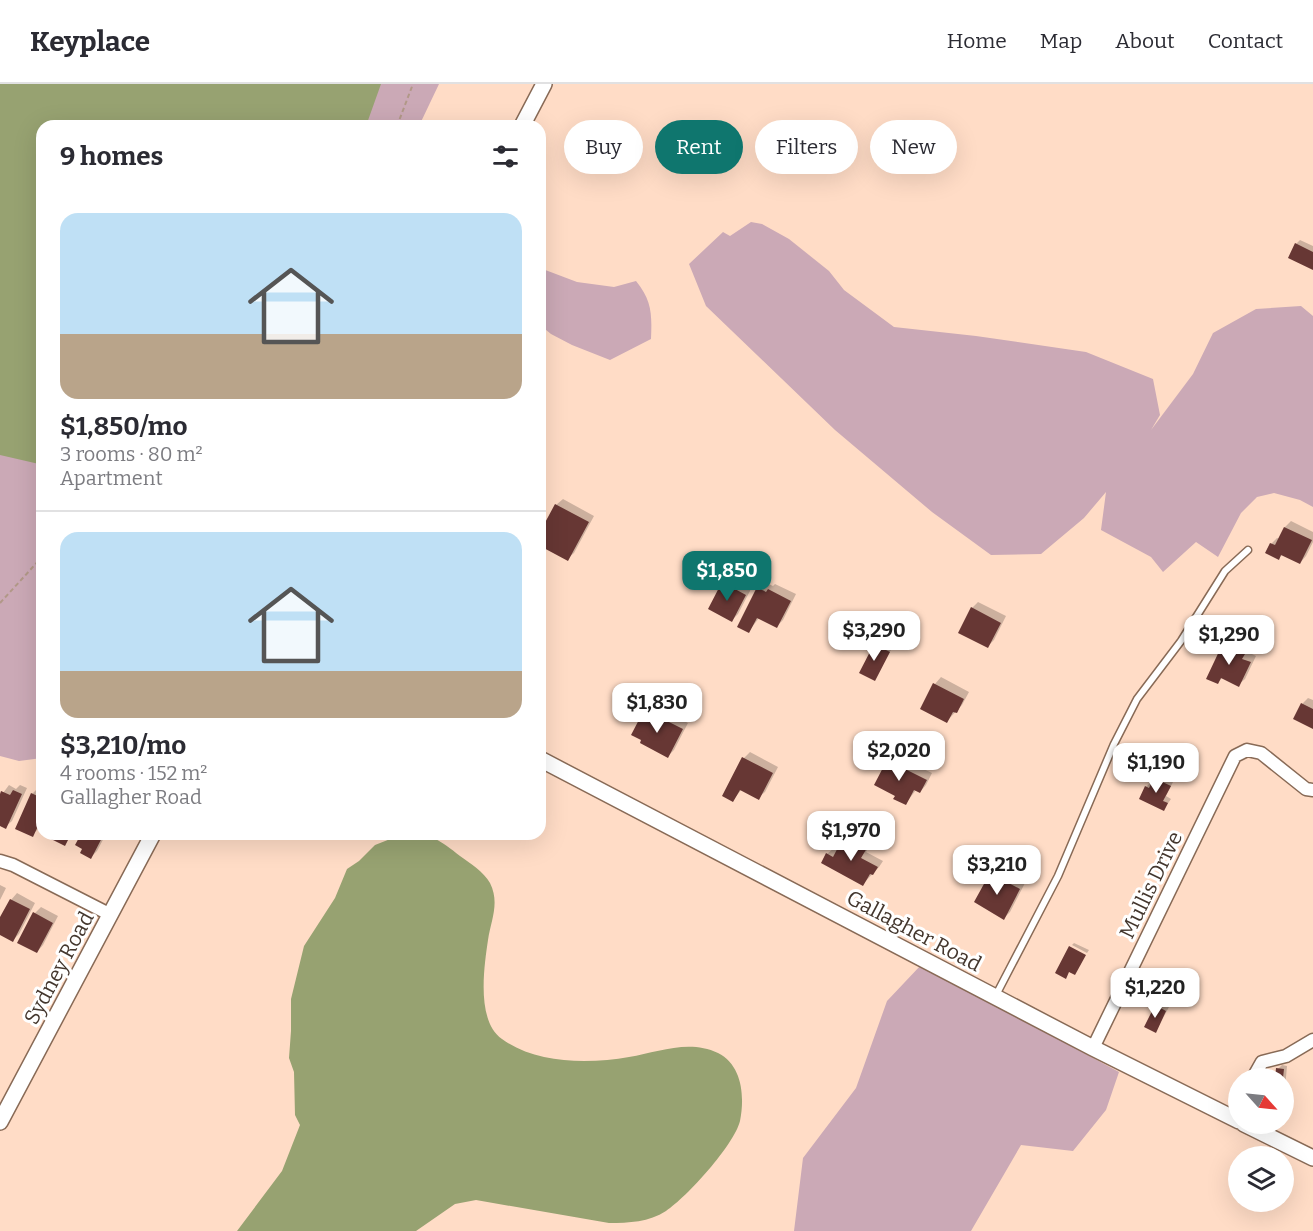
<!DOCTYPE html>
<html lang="en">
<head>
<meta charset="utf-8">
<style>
	:root { --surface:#fff; --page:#f2f2f3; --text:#2b2b33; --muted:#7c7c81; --line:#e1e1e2; --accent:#0f766e }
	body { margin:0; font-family:Bitter,serif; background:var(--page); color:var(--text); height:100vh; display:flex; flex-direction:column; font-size:22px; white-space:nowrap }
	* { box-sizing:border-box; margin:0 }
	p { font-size:20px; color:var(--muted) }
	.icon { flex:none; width:33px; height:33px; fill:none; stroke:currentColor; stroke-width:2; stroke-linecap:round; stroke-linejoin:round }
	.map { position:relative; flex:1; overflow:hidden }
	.details { position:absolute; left:36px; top:36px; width:510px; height:720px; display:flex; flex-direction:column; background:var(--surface); border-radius:18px; box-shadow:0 6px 24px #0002 }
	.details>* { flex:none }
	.banner { position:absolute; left:564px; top:36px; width:570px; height:54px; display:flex; gap:12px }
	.needle { width:39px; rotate:117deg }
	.fabs { position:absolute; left:1228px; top:984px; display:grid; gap:12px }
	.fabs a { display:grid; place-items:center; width:66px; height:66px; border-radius:50%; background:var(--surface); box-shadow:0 6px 24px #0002; font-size:30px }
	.price { position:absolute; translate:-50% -51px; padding:0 14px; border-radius:12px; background:#fff; color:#222; font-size:20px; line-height:39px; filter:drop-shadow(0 2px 3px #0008) }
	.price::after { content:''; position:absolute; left:50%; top:36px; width:18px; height:14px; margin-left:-9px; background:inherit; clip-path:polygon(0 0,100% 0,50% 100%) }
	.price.selected { background:var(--accent); color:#fff }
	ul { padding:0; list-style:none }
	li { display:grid; align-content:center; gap:12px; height:318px; padding:0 24px }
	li+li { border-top:2px solid var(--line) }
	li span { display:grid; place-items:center; height:186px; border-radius:18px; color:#555 }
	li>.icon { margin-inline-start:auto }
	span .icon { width:108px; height:108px; fill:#fffc; stroke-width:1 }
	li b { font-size:26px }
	h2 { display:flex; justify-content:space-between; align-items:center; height:72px; padding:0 24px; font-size:26px }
	.tag { padding:0 21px; border-radius:27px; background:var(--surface); box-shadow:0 6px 24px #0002; font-size:21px; line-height:54px }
	.tag.selected { background:var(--accent); color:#fff }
	header { display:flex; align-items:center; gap:36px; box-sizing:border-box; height:84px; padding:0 30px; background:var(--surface); border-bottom:2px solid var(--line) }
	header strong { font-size:28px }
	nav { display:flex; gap:33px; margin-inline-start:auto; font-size:21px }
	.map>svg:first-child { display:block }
	.green { fill:#cba9b6 }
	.water { fill:#97a271 }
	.shadow { fill:#0003 }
	.building { fill:#673734 }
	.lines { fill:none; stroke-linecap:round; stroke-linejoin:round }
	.service-casing { stroke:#886a56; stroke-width:9 }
	.minor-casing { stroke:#886a56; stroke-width:15 }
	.tertiary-casing { stroke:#886a56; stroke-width:18 }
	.path { stroke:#b19887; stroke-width:2; stroke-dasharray:4.5 3; stroke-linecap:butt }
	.service { stroke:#fff; stroke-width:6 }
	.minor { stroke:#fff; stroke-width:12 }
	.tertiary { stroke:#fff; stroke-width:15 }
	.labels { text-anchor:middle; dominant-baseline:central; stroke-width:6; stroke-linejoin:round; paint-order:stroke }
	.street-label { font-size:21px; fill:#43362d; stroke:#fff }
</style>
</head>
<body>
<header>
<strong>Keyplace</strong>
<nav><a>Home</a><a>Map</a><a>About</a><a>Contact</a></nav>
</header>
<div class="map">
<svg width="1313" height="1147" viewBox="0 0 1313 1147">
	<rect width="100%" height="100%" fill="#ffdcc6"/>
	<!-- green -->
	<path class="green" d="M 0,0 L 439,0 L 419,42 L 42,42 L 42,674 L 19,677 L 0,672 Z
		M 751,138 L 762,140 L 789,155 L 829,187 L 844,206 L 894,243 L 976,252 L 1086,268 L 1153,295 L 1160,331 L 1151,346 L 1193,290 L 1213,249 L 1256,225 L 1301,222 L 1313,232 L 1313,423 L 1300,416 L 1274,409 L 1257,413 L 1241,429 L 1218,473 L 1196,458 L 1163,488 L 1151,473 L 1101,446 L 1106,408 L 1084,434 L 1041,470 L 991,471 L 932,428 L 835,346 L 706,222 L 689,180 L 723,148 L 730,152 Z
		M 540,184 L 577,198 L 614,203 L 636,197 C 652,217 652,230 651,255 L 610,276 L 572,261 L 551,250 L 540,241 Z
		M 921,881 L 1119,988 L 1106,1026 L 1073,1067 L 1021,1061 L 971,1147 L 794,1147 L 803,1074 L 856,1004 L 887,917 Z"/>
	<!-- water -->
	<path class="water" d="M 0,0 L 381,0 L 366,42 L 42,42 L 42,379 L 39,380 L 0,371 Z
		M 403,750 C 430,749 439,755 460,772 C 470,779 484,788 490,799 C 500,819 491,836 488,856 C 484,883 476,937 502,955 C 536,980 589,980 629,973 C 658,968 689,955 718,969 C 742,981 745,1012 740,1037 C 734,1061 687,1113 666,1127 C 649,1138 629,1139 609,1139 L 476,1116 L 455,1120 L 416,1147 L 237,1147 L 282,1087 L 300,1041 L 295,1031 L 294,988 L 289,974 L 291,947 L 291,915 L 304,862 L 335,814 L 347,785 L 359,777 L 375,761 Z"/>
	<!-- shadow -->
	<path class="shadow" d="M 1300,156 L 1313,162 L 1313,185 L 1296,160 Z
		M 563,415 L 594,432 L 574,469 L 567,475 L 540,460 L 540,451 L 556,421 Z
		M 1291,437 L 1313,448 L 1313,458 L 1306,472 L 1300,479 L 1283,470 L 1279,474 L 1271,460 L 1277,454 L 1280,455 L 1285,443 Z
		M 729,493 L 751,505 L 738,530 L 732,536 L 723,499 Z
		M 764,498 L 773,502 L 775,500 L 796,510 L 783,536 L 777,542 L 759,534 L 749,547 L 758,504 Z
		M 978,518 L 1006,532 L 994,556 L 988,562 L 972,524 Z
		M 1230,554 L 1250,563 L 1248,568 L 1256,572 L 1245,595 L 1238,601 L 1222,594 L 1217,599 L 1224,560 Z
		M 879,557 L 892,564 L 874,595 L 876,561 Z
		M 941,593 L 969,608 L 962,621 L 947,637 L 922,624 L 935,600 Z
		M 1308,614 L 1313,616 L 1313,643 L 1302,620 Z
		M 649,625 L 657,629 L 661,625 L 688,639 L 674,666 L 668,672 L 643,631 Z
		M 750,668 L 778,683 L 765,708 L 758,714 L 742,705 L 733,716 L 744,674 Z
		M 894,671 L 932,689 L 926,701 L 920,708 L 916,706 L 906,719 L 897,711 L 888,677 Z
		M 1159,691 L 1173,698 L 1166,712 L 1171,715 L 1164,725 L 1146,703 L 1150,699 L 1152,700 Z
		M 9,701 L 16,705 L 20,701 L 27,704 L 12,737 L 5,743 L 0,740 L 0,713 Z
		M 39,703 L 42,705 L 42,737 L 38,745 L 32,751 L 32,710 Z
		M 852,747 L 872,758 L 866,768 L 883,777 L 879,783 L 863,800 L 827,770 L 834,764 L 838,766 L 845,753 Z
		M 82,750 L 106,750 L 97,767 L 91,773 Z
		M 997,784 L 1025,799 L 1010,828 L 1004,834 L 991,790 Z
		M 0,801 L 6,804 L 0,816 Z
		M 17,809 L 35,819 L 19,850 L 13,856 L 0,849 L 0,837 L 11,816 Z
		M 41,823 L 58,832 L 43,861 L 37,868 L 35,829 Z
		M 1074,859 L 1089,866 L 1087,869 L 1072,861 Z
		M 1160,918 L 1169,923 L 1156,947 L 1156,922 Z
		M 1282,981 L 1287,982 L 1284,1016 L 1284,994 L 1277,994 L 1278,985 Z"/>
	<!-- building -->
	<path class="building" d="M 1295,159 L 1313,168 L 1313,186 L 1288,174 Z
		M 555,420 L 589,438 L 568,477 L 540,462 L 540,448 Z
		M 1284,443 L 1312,456 L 1300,480 L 1281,471 L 1279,476 L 1265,469 L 1270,459 L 1275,461 Z
		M 722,498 L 746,511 L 732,538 L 708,525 Z
		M 757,503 L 766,508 L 768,505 L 791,517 L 777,544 L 757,534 L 749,549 L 737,543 Z
		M 971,523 L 1001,539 L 988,564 L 958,549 Z
		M 1223,559 L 1245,570 L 1242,575 L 1251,578 L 1239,603 L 1221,594 L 1218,600 L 1206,595 Z
		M 874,560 L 890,568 L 875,597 L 859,589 Z
		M 933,599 L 964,615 L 957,629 L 953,628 L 947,639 L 920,625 Z
		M 1301,619 L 1313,625 L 1313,645 L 1293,635 Z
		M 642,630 L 651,635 L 653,630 L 683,645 L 668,674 L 640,659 L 641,656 L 631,651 Z
		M 742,673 L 773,689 L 759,716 L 740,706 L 733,718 L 722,712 Z
		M 887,676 L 927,696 L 920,709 L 914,706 L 906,721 L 893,715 L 895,712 L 874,701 Z
		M 1154,694 L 1171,702 L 1163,717 L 1168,719 L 1164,727 L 1139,715 L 1145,702 L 1149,704 Z
		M 13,706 L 22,710 L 6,745 L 0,742 L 0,710 L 1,707 L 10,711 Z
		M 31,709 L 42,714 L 42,733 L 33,753 L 15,745 Z
		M 46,750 L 71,750 L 65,762 L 45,752 Z
		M 81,750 L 104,750 L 91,775 L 80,769 L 82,765 L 75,761 Z
		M 844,752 L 867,764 L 861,774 L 878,783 L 873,791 L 870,790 L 863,802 L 821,779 L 826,769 L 833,773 Z
		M 990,789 L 1020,805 L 1004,836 L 974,818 Z
		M 10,815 L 30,825 L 13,858 L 0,851 L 0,833 Z
		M 33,828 L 53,839 L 37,869 L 17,859 Z
		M 1069,862 L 1086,871 L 1075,891 L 1069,888 L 1066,895 L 1055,889 Z
		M 1155,921 L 1166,927 L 1156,949 L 1144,943 Z
		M 1276,984 L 1284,985 L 1283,994 L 1275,994 Z"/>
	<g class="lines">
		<!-- service casing -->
		<g class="service-casing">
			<path id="service" d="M 995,913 L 1058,792 L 1114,660 L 1137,615 L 1181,557 L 1225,487 L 1248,466"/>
		</g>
		<!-- minor casing -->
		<g class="minor-casing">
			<path id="minor" d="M 0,777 L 13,781 L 111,831
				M 1093,964 L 1235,672 L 1247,666 L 1261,669 L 1306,705 L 1313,706
				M 1253,994 L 1262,978 L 1286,972 L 1313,956
				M 1233,1034 L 1239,1022"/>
		</g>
		<!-- tertiary casing -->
		<g class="tertiary-casing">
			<path id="tertiary" d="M 522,42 L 544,0
				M 540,675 L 1093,964 L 1239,1037
				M 0,1038 L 153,750
				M 1244,1040 L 1313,1074"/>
		</g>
		<!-- path -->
		<path class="path" d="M 397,42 L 413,0
			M 0,519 L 42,473"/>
		<!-- service -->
		<use href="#service" class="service"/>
		<!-- minor -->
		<use href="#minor" class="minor"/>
		<!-- tertiary -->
		<use href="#tertiary" class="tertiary"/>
	</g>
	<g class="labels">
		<!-- street labels -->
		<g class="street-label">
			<text transform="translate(1151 801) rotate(-64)">Mullis Drive</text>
			<text transform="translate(914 847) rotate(28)">Gallagher Road</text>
			<text transform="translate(59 884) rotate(-62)">Sydney Road</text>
		</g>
	</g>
</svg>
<div class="fabs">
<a><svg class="needle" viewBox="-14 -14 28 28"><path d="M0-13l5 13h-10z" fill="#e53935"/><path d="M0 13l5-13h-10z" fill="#7c7c81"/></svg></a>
<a><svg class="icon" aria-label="layers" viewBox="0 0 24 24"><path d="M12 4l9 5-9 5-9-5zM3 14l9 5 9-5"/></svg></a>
</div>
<b class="price selected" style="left:727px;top:518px">$1,850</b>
<b class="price" style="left:874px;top:578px">$3,290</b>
<b class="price" style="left:1229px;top:582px">$1,290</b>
<b class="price" style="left:657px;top:650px">$1,830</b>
<b class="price" style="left:899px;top:698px">$2,020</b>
<b class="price" style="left:1156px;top:710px">$1,190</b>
<b class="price" style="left:851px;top:778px">$1,970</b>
<b class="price" style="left:997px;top:812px">$3,210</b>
<b class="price" style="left:1155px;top:935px">$1,220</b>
<div class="banner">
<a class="tag">Buy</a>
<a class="tag selected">Rent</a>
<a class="tag">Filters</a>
<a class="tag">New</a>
</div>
<section class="details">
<h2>9 homes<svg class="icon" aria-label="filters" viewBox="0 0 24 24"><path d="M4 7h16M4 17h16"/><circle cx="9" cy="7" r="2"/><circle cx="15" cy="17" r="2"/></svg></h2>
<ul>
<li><span style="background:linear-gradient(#bfe0f5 65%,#b9a48a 0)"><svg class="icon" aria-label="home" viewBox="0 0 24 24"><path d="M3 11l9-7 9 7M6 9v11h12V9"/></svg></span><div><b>$1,850/mo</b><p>3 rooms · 80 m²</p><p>Apartment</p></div></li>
<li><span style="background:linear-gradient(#bfe0f5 75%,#b9a48a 0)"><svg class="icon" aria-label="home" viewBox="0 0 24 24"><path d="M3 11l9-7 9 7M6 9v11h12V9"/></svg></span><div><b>$3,210/mo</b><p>4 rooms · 152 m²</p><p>Gallagher Road</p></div></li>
</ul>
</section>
</div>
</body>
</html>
